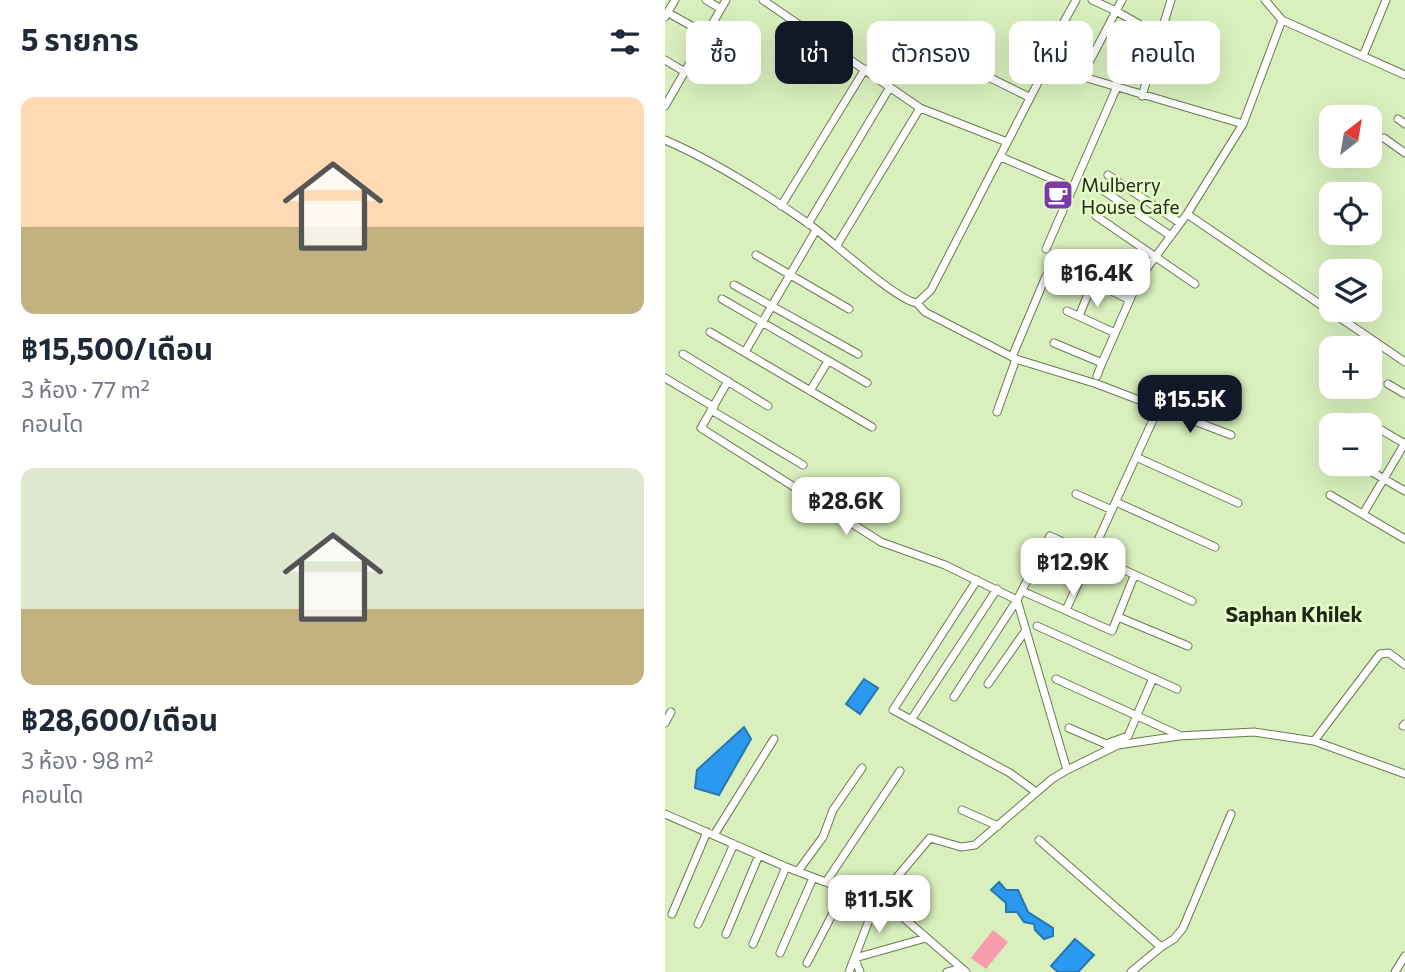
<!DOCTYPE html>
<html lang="th">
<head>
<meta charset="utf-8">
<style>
	:root { --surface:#fff; --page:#f2f2f3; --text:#1f2937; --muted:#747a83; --accent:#111827 }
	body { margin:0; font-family:Commissioner,"Noto Sans Thai",sans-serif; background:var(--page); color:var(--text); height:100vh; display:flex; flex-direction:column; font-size:26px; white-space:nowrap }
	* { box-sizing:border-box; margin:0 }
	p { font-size:23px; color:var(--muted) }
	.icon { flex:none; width:38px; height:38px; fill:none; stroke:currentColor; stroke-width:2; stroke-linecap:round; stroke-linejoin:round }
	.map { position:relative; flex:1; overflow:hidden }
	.details { display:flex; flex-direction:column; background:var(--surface); width:665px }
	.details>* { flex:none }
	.guide { position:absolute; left:21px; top:21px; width:612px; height:63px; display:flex; gap:14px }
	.needle { width:46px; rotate:31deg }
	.tools { position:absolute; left:654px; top:105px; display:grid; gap:14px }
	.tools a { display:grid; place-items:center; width:63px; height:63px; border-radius:14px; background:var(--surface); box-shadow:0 7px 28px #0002; font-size:35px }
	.price { position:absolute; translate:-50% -60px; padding:0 16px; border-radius:14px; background:#fff; color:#222; font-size:23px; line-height:46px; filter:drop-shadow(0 2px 4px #0008) }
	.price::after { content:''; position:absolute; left:50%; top:42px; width:21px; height:16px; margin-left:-10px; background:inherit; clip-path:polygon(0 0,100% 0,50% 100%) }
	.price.on { background:var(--accent); color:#fff }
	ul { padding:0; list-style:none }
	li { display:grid; align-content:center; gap:14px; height:371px; padding:0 21px }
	li span { display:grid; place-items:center; height:217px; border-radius:14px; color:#555 }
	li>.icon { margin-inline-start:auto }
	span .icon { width:126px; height:126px; fill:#fffc; stroke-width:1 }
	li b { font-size:30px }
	h2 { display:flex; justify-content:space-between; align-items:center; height:84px; padding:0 21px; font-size:30px }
	.chip { padding:0 24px; border-radius:14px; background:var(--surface); box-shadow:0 7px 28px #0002; font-size:24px; line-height:63px }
	.chip.on { background:var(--accent); color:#fff }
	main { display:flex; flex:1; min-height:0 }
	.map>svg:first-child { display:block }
	.green { fill:#f79cad }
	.water { fill:#2a99ef; stroke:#2777ae; stroke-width:2 }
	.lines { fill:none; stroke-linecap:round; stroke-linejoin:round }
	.minor-casing { stroke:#677b4e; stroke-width:9 }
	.minor { stroke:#fff; stroke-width:7 }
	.labels { text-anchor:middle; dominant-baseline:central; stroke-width:5; stroke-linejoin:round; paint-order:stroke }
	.poi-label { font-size:19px; fill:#202815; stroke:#e6fdcb; text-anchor:start }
	.neighbourhood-label { font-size:21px; font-weight:bold; fill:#202815; stroke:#e6fdcb }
</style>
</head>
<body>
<main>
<section class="details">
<h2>5 รายการ<svg class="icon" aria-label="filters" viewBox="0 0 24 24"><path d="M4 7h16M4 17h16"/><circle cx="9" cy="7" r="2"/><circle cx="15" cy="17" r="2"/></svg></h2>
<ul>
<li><span style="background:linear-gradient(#ffd9b3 60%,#c2b280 0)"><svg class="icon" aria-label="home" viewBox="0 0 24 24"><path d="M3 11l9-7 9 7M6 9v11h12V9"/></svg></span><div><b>฿15,500/เดือน</b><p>3 ห้อง · 77 m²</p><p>คอนโด</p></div></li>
<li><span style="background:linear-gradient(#dfe7d0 65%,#c2b280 0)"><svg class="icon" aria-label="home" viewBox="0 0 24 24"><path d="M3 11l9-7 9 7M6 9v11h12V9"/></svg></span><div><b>฿28,600/เดือน</b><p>3 ห้อง · 98 m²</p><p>คอนโด</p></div></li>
</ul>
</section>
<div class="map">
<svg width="740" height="972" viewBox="0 0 740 972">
	<rect width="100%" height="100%" fill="#d9f0be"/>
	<!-- green -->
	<path class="green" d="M 328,930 L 343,942 L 321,969 L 306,958 Z"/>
	<!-- water -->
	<path class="water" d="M 199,679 L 213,688 L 195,714 L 181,704 Z
		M 79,727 L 86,739 L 54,795 L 30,788 L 32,770 Z
		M 334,882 L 341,890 L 353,890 L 363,912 L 388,928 L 388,936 L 379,939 L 370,930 L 369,924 L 359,922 L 352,912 L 341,912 L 341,903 L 326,890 Z
		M 410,939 L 429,955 L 413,972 L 393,972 L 386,966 Z"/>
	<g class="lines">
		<!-- minor casing -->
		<g class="minor-casing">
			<path id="minor" d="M 41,0 L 56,9
				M 98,0 L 255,108 L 342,142
				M 427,0 L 451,11 L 457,0
				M 600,0 L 617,20 L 740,75
				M 7,15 L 41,34
				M 0,17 L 10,0
				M 495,36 L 506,0
				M 698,56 L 721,0
				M 0,60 L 20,72
				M 381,68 L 385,47 L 411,0
				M 313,72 L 364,97
				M 417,76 L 451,11 L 495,36 L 477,96
				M 0,106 L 61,0
				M 733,119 L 740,124
				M 719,138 L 740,153
				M 0,140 C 51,162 98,192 144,224 C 166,240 232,301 252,303 L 266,290 L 380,69 L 388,68 L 578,124 L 617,20
				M 336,157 L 408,188
				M 443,175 L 515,223
				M 436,189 L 506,236
				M 116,206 L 200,69
				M 522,214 L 740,362
				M 431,216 L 530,284
				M 143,224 L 225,87
				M 172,245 L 255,108
				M 381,249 L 451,89
				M 91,255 L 184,309
				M 424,259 L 416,276 L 465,300
				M 69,285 L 193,354
				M 57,299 L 202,383
				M 252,303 L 260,312 L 351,359 L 432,384 L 566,435
				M 402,311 L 450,333
				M 414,316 L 428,282
				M 45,332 L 207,427
				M 389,343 L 437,363 L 474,279 L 522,214 L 578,124
				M 80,352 L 151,230
				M 18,354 L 103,406
				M 347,357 L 381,276
				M 432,376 L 437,363
				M 0,378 L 49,407
				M 63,381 L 36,428 L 216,542 L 280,565 L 352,600 L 402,770 L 387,779 L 310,845 L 296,847 L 265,838 L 211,902 L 184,972
				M 723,384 L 740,394
				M 145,391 L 163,361
				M 46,410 L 138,465
				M 332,412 L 351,359
				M 708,425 L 740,444
				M 471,457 L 573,503
				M 693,464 L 740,491
				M 411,494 L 447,510
				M 665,495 L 740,539
				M 451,502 L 550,547
				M 698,514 L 740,443
				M 312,580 L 228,710 L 345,773 L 371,792
				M 357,591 L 447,631 L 469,576
				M 401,610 L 493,409
				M 453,617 L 523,646
				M 372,626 L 512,689
				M 391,679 L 514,735
				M 323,684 L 361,630
				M 289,697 L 352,600 L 385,536 L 527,601
				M 246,720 L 332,589
				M 0,723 L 6,712
				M 738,726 L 740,724
				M 404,728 L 441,744 L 463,736 L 488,678
				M 649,741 L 715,654 L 724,653 L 740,665
				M 402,770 L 453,745 L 514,736 L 589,732 L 649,741 L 740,774
				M 297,810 L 333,826
				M 0,814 L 121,867 L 226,907 L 301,972
				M 49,835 L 109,739
				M 374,840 L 496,947 L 466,972
				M 133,871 L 158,837 L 168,810 L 197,768
				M 161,882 L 235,771
				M 7,914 L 42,832
				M 33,924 L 69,844
				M 61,934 L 94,855
				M 88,944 L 121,867
				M 496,947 L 509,939 L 518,928 L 566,814
				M 115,953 L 148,878
				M 190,958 L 261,938
				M 190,959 L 195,972
				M 142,963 L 180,890
				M 282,972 L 296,968
				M 730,972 L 740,956"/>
		</g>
		<!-- minor -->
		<use href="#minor" class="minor"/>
	</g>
	<!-- icons -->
	<defs>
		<g id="cafe-square" transform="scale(1.575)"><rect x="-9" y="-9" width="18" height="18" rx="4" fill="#7b39ad" stroke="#e6fdcb"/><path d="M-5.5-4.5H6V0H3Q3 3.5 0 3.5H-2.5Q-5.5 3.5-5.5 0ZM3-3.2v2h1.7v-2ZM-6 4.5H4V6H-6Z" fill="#fff"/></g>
	</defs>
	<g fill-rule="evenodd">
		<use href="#cafe-square" x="393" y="195"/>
	</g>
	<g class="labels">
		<!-- poi labels -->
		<g class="poi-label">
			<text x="416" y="184">Mulberry<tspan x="416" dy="22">House Cafe</tspan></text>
		</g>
		<!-- neighbourhood labels -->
		<g class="neighbourhood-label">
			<text x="629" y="613">Saphan Khilek</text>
		</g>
	</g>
</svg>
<div class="tools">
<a><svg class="needle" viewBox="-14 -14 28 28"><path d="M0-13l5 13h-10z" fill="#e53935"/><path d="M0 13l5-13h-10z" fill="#747a83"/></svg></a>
<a><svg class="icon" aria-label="locate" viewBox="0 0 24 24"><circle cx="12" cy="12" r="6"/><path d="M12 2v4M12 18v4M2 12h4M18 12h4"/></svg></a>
<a><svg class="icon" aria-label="layers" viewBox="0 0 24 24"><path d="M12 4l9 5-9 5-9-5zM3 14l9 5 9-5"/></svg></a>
<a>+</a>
<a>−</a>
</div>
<b class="price" style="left:432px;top:309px">฿16.4K</b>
<b class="price on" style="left:525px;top:435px">฿15.5K</b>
<b class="price" style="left:181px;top:537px">฿28.6K</b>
<b class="price" style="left:408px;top:598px">฿12.9K</b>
<b class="price" style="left:214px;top:935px">฿11.5K</b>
<div class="guide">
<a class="chip">ซื้อ</a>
<a class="chip on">เช่า</a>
<a class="chip">ตัวกรอง</a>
<a class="chip">ใหม่</a>
<a class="chip">คอนโด</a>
</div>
</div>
</main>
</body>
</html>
